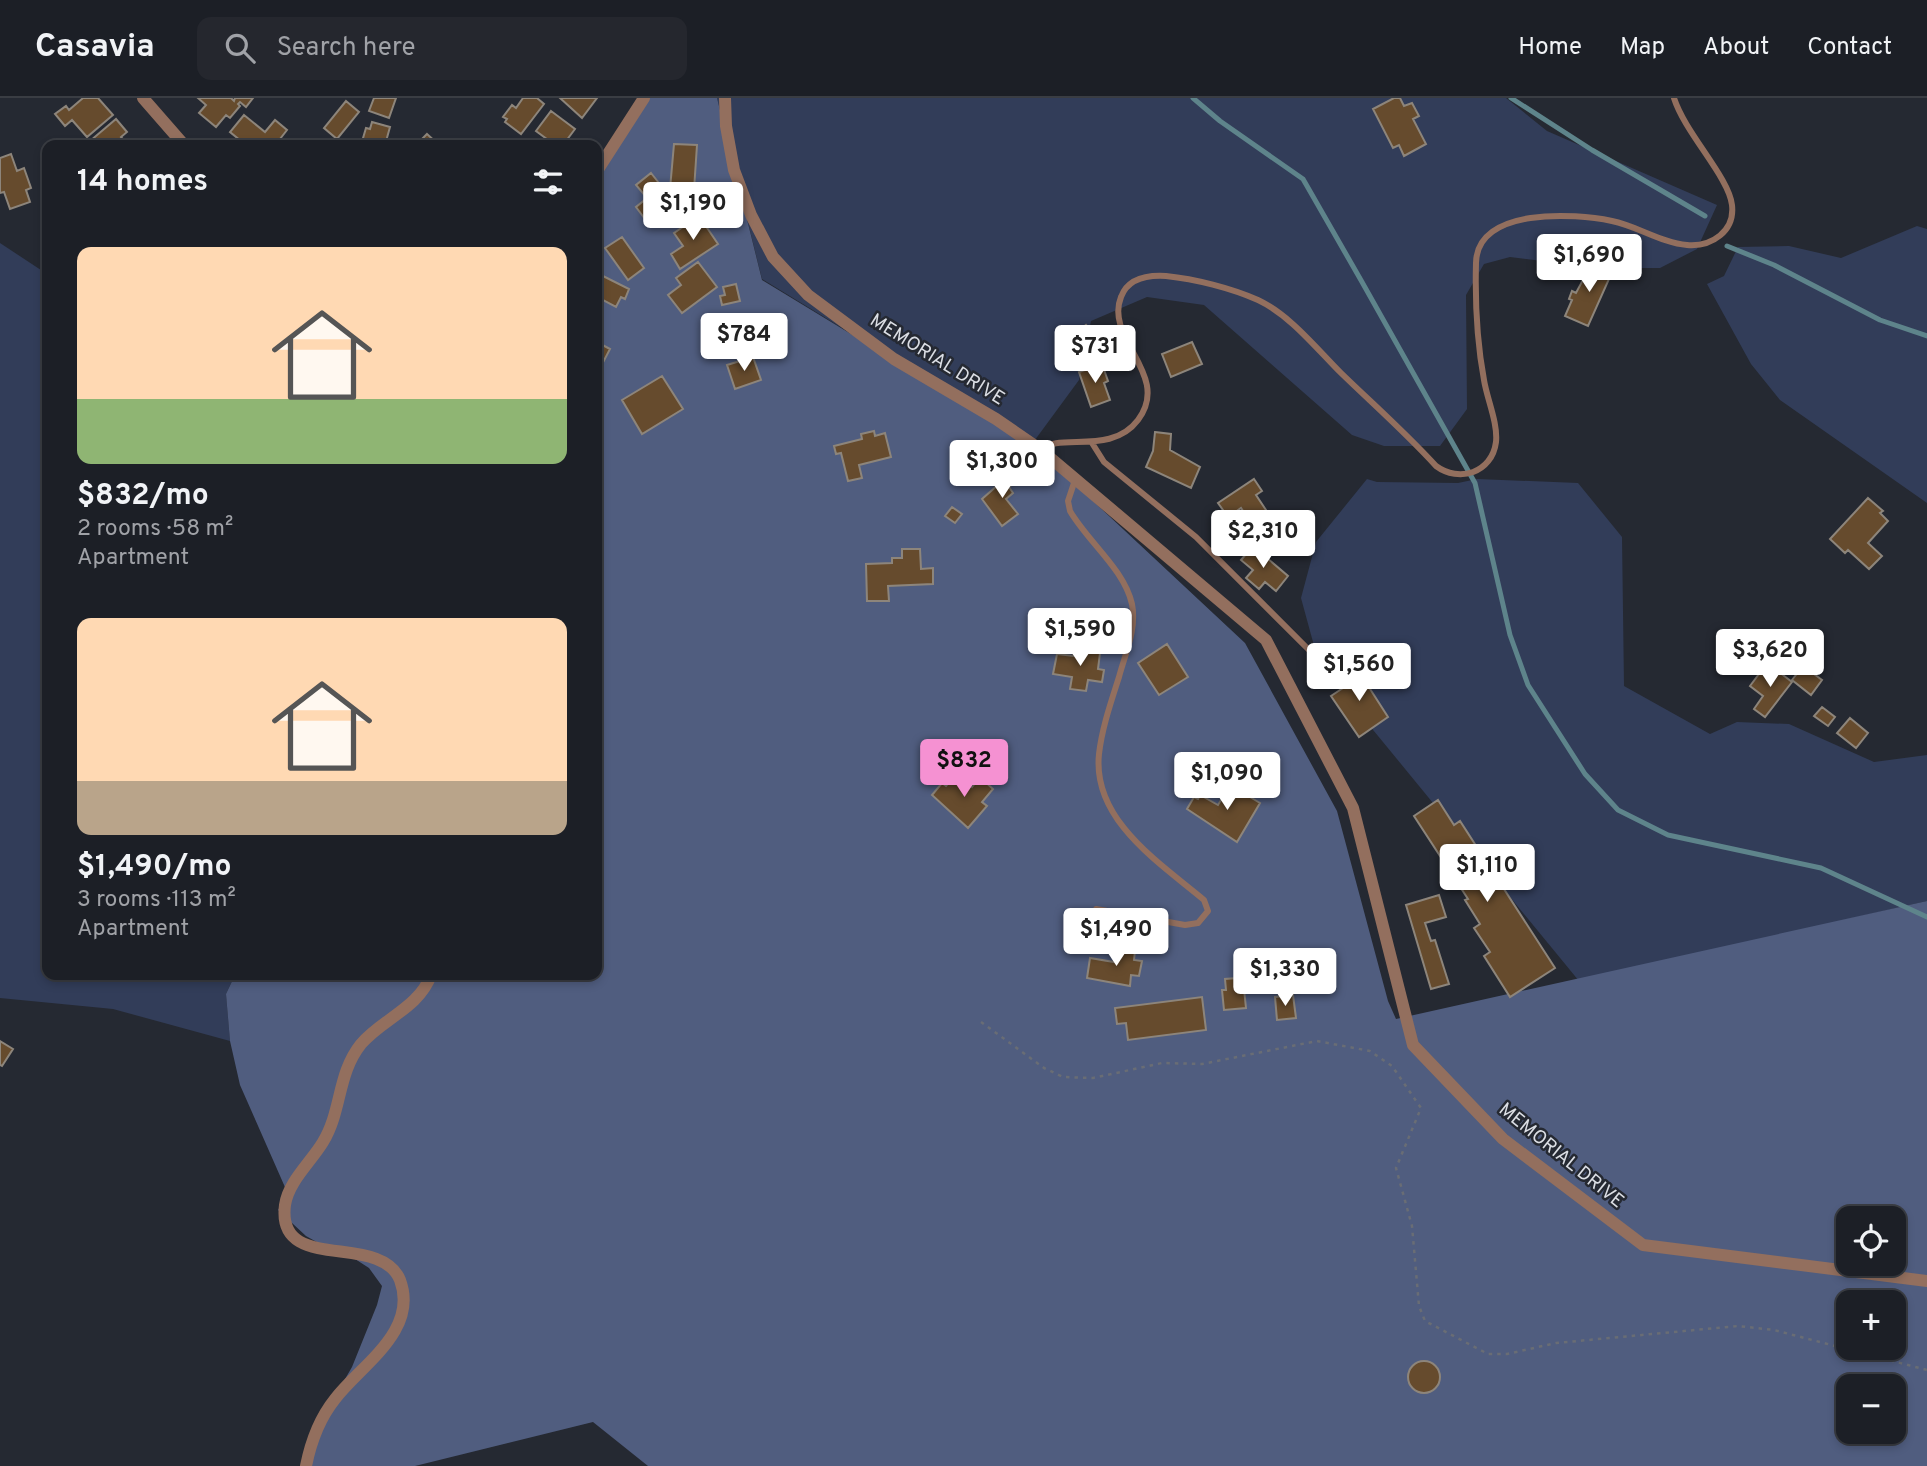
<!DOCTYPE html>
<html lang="en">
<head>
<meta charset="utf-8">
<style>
	:root { --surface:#1c1f26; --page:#25272e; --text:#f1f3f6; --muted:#a0a2a7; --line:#3a3d43; --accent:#f591d2 }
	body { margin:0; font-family:Overpass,sans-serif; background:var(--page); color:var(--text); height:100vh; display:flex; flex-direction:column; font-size:26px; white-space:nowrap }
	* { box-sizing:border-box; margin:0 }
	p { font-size:23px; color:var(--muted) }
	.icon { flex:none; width:38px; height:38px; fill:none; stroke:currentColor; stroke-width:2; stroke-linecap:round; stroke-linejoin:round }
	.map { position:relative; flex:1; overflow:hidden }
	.panel { position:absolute; left:42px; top:42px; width:560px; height:840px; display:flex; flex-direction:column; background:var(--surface); border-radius:14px; box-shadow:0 4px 10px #0003,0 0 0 2px var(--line) }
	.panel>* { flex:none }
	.tools { position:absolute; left:1836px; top:1108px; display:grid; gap:14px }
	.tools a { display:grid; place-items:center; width:70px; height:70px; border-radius:14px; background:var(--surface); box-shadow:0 4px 10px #0003,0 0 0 2px var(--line); font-size:35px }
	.price { position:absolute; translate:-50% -60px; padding:0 16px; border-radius:7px; background:#fff; color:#222; font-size:23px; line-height:46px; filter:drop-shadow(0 2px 4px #0008) }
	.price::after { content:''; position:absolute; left:50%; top:42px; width:21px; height:16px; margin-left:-10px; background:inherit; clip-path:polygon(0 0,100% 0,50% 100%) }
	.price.current { background:var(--accent); color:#111 }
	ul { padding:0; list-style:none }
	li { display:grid; align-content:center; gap:14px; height:371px; padding:0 35px }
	li span { display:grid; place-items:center; height:217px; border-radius:14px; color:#555 }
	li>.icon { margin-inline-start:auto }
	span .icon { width:126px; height:126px; fill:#fffc; stroke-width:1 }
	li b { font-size:30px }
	h2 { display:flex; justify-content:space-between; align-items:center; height:84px; padding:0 35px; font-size:30px }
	header { display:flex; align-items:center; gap:42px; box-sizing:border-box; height:98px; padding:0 35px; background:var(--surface); border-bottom:2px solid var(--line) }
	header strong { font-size:33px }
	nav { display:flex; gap:38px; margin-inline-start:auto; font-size:24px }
	.search { width:490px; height:63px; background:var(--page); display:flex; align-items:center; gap:18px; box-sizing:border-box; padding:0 24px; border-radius:14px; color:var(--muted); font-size:26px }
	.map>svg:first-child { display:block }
	.green { fill:#323d59 }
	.forest { fill:#505d7f; fill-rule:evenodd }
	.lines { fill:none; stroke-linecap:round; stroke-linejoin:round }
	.stream { stroke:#5e848b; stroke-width:5 }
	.building { fill:#664b2d; stroke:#8d857b; stroke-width:2 }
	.path { stroke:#696d75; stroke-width:2.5; stroke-dasharray:3.5 5; stroke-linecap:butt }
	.service { stroke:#936f5e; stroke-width:6 }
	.minor { stroke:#936f5e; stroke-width:12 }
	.labels { text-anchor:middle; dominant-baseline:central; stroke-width:5; stroke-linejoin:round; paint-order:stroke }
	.street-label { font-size:19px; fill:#dbdee4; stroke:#252932 }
</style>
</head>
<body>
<header>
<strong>Casavia</strong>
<div class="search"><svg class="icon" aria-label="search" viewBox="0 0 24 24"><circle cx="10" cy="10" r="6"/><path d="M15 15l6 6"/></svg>Search here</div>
<nav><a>Home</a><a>Map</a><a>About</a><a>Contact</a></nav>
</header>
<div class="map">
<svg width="1927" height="1368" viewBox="0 0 1927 1368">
	<rect width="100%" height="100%" fill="#252932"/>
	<!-- green -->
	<path class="green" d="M 717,0 L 1506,0 L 1547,33 L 1717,107 L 1697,151 L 1660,170 L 1600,170 L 1510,159 L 1484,166 L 1466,197 L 1467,311 L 1440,348 L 1384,348 L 1352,337 L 1204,207 L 1147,199 L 1091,223 L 1079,282 L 1032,346 L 762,181 Z
		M 1917,128 L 1927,131 L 1927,405 L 1780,302 L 1751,266 L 1707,186 L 1724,178 L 1738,149 L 1789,148 L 1841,160 Z
		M 0,145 L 47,176 L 47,877 L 235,877 L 226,896 L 230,943 L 113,911 L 0,900 Z
		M 1367,381 L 1377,384 L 1458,385 L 1477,381 L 1578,385 L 1622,439 L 1624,588 L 1710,636 L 1737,624 L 1789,626 L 1874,664 L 1927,657 L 1927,803 L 1579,883 L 1319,566 L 1301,500 L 1316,444 Z"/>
	<!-- forest -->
	<path class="forest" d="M 648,0 L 717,0 L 762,182 L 1032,346 L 1245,545 L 1337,713 L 1388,903 L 1396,921 L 1927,803 L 1927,1368 L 648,1368 L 593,1324 L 415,1368 L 304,1368 L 325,1316 L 352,1269 L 377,1207 L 382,1188 L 369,1170 L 335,1148 L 322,1147 L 306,1138 L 278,1112 L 288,1096 L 240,987 L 230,943 L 226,896 L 235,877 L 597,877 L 597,79 ZM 1848,1120 L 1894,1120 L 1894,1166 L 1848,1166 ZM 1848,1204 L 1894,1204 L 1894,1250 L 1848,1250 ZM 1848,1288 L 1894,1288 L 1894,1334 L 1848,1334 Z"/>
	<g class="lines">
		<!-- stream -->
		<path class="stream" d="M 1193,0 L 1220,23 L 1303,81 L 1362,184 L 1475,385 L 1510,537 L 1528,587 L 1585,676 L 1618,712 L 1668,737 L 1821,770 L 1927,819
			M 1511,0 L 1592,52 L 1705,118
			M 1727,148 L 1774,167 L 1880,222 L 1927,238"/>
	</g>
	<!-- building -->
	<path class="building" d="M 83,0 L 98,0 L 113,17 L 87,39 L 72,22 L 65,28 L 55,16 L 66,8 L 69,12 Z
		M 198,0 L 231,0 L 234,3 L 235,0 L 253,0 L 246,9 L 240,4 L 238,6 L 240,8 L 230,20 L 226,17 L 216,29 L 199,15 L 206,7 Z
		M 374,0 L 396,0 L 389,20 L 369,13 Z
		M 523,0 L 537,0 L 544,6 L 521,36 L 505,24 L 507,21 L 503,19 L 512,7 L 516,10 Z
		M 560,0 L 597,0 L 582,20 Z
		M 1394,0 L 1400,0 L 1404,8 L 1412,5 L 1419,18 L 1413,21 L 1426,46 L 1404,58 L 1399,47 L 1393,50 L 1373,11 Z
		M 346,3 L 359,14 L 337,41 L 324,30 Z
		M 551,13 L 575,31 L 563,47 L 555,47 L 536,33 Z
		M 244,17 L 265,34 L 275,22 L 287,32 L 276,46 L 272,43 L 268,47 L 246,47 L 230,34 Z
		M 116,21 L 127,34 L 121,39 L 128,47 L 94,47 L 90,43 Z
		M 372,24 L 390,29 L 385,47 L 361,47 L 366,30 L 370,31 Z
		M 427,36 L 439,47 L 416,47 Z
		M 674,46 L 697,47 L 694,92 L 670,91 Z
		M 11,56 L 17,73 L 24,70 L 31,90 L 26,92 L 30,104 L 10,111 L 4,94 L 0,95 L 0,60 Z
		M 651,75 L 674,104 L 648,125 L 636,109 L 647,100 L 636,87 Z
		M 699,118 L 718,146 L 680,171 L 671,156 L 683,148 L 674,135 Z
		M 622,139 L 644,170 L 628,182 L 605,150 Z
		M 1593,163 L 1613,172 L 1588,228 L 1565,218 L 1572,202 L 1569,201 L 1572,193 L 1576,195 Z
		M 698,164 L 717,189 L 682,215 L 668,197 L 681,187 L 676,180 Z
		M 597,175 L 629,191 L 625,201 L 621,199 L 616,209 L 597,199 Z
		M 736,186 L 740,203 L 722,207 L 720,198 L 725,197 L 723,189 Z
		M 1086,227 L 1095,237 L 1083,248 L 1074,237 Z
		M 597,244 L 610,251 L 597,276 Z
		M 1192,244 L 1202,266 L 1171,279 L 1162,256 Z
		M 753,259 L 761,282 L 735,291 L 727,267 Z
		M 1102,266 L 1108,283 L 1104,285 L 1110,302 L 1091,309 L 1079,274 Z
		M 662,278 L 683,311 L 642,336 L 622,302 Z
		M 874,333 L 875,338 L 885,335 L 891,359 L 859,367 L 862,380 L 848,383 L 841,355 L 836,356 L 834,348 L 862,341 L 861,336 Z
		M 1155,334 L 1171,336 L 1170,352 L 1200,369 L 1191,390 L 1146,369 L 1153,353 Z
		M 1015,372 L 1021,380 L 1009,389 L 1013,395 L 1006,401 L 1018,416 L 1002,428 L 982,401 Z
		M 1254,381 L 1262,393 L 1256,397 L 1266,412 L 1250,423 L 1241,410 L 1228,419 L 1218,405 Z
		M 1868,400 L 1883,413 L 1880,415 L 1888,423 L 1868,445 L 1882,458 L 1869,471 L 1848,452 L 1845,455 L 1830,441 Z
		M 952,409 L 962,416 L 955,425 L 945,418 Z
		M 1253,448 L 1288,478 L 1276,493 L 1265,484 L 1259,491 L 1246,480 L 1253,472 L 1241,462 Z
		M 902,451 L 920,451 L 921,471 L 933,470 L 933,486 L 888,488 L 889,503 L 867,503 L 866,466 L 892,465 L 892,460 L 902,460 Z
		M 1167,546 L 1188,579 L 1159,597 L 1138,565 Z
		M 1074,551 L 1100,555 L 1098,571 L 1104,572 L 1102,584 L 1088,582 L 1086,593 L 1070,591 L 1072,579 L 1053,576 L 1057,556 L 1073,558 Z
		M 1354,566 L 1388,619 L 1359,639 L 1331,598 L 1349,586 L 1341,574 Z
		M 1765,568 L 1772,574 L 1775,571 L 1792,584 L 1765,619 L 1754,611 L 1763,598 L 1750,588 Z
		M 1803,568 L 1822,582 L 1811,597 L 1792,582 Z
		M 1822,609 L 1835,619 L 1828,628 L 1814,618 Z
		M 1850,620 L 1868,635 L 1856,650 L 1837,635 Z
		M 957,676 L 972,689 L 980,679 L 993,691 L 982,704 L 987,708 L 968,730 L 932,697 L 942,685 L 946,688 Z
		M 1230,687 L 1260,705 L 1237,744 L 1187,711 L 1194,699 L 1198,701 L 1200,697 L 1218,707 Z
		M 1438,702 L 1454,727 L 1460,723 L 1555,870 L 1510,899 L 1484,858 L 1490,854 L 1474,830 L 1480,826 L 1465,802 L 1468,801 L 1414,718 Z
		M 1439,797 L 1446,819 L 1425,825 L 1431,843 L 1435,842 L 1449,886 L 1431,891 L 1406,807 Z
		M 1116,850 L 1135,853 L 1134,862 L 1142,863 L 1139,878 L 1131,877 L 1130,888 L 1087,880 L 1090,860 L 1114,864 Z
		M 1250,869 L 1252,891 L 1244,891 L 1246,910 L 1224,912 L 1222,892 L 1226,892 L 1225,881 L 1237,880 L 1237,870 Z
		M 1293,897 L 1296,920 L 1277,922 L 1275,899 Z
		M 1202,899 L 1206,932 L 1128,942 L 1126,925 L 1117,926 L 1115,910 Z
		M 0,943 L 13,951 L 2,968 L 0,967 Z
		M1408 1279a16 16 0 1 1 32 0a16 16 0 1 1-32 0Z"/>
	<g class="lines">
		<!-- path -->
		<path class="path" d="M 981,924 L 1044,970 L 1063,979 L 1093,980 L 1162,965 L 1202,966 L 1317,943 L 1370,953 L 1392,968 L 1421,1010 L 1396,1070 L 1412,1128 L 1419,1208 L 1425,1223 L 1488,1256 L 1507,1256 L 1556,1245 L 1738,1228 L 1774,1232 L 1927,1272"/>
		<!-- service -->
		<path class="service" d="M 1092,345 L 1104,364 L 1196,439 L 1312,555
			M 1041,352 C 1059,334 1111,358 1138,322 C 1172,277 1104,241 1121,199 C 1128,180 1149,177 1166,178 C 1195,181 1231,190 1258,202 C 1290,217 1316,250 1341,275 C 1373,306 1406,335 1436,368 C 1459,385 1492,375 1496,344 C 1498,325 1487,301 1484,282 C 1477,244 1475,203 1476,165 C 1477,109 1575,115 1612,123 C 1637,128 1662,145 1687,147 C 1712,149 1735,133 1732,107 C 1729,79 1685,35 1674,0
			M 1075,382 L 1068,403 L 1070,413 C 1088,444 1124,471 1132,506 C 1137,531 1125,556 1119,579 C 1111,604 1102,630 1099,656 C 1092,722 1160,765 1204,802 L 1208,813 L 1198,825 L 1185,827 L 1096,811"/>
		<!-- minor -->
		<path class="minor" d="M 143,0 L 184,47
			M 725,0 L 726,28 L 734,72 L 751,117 L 773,159 L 808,197 L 894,261 L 996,321 L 1041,352 L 1266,542 L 1353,710 L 1413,947 L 1503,1041 L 1643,1147 L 1927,1183
			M 597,73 L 644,0
			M 306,1368 C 311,1343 319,1321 335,1301 C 361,1267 419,1233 400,1182 C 380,1133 276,1177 285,1107 C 288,1084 311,1064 323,1044 C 342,1013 337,976 361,946 C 382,921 419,910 431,877"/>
	</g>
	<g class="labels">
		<!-- street labels -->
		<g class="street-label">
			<text transform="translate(937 262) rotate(32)">MEMORIAL DRIVE</text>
			<text transform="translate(1561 1058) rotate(39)">MEMORIAL DRIVE</text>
		</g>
	</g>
</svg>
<div class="tools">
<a><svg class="icon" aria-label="locate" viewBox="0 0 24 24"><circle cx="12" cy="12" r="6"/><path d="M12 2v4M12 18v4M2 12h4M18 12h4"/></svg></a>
<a>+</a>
<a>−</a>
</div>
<b class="price" style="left:693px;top:144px">$1,190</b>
<b class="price" style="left:1589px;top:196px">$1,690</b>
<b class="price" style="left:744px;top:275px">$784</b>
<b class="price" style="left:1095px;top:287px">$731</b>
<b class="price" style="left:1002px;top:402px">$1,300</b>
<b class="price" style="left:1263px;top:472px">$2,310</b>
<b class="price" style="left:1080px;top:570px">$1,590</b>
<b class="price" style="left:1770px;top:591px">$3,620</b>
<b class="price" style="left:1359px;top:605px">$1,560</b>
<b class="price current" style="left:964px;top:701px">$832</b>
<b class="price" style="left:1227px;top:714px">$1,090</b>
<b class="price" style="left:1487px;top:806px">$1,110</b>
<b class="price" style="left:1116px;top:870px">$1,490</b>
<b class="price" style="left:1285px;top:910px">$1,330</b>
<section class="panel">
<h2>14 homes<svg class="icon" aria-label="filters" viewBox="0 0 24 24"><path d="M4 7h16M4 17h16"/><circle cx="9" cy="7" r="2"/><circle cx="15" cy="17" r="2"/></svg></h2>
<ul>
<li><span style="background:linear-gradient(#ffd9b3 70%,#8fb573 0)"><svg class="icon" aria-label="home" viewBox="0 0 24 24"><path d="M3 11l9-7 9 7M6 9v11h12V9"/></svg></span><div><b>$832/mo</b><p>2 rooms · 58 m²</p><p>Apartment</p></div></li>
<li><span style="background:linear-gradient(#ffd9b3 75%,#b9a48a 0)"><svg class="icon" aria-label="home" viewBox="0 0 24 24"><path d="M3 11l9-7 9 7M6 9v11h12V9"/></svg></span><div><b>$1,490/mo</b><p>3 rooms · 113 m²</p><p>Apartment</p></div></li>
</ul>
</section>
</div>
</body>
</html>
